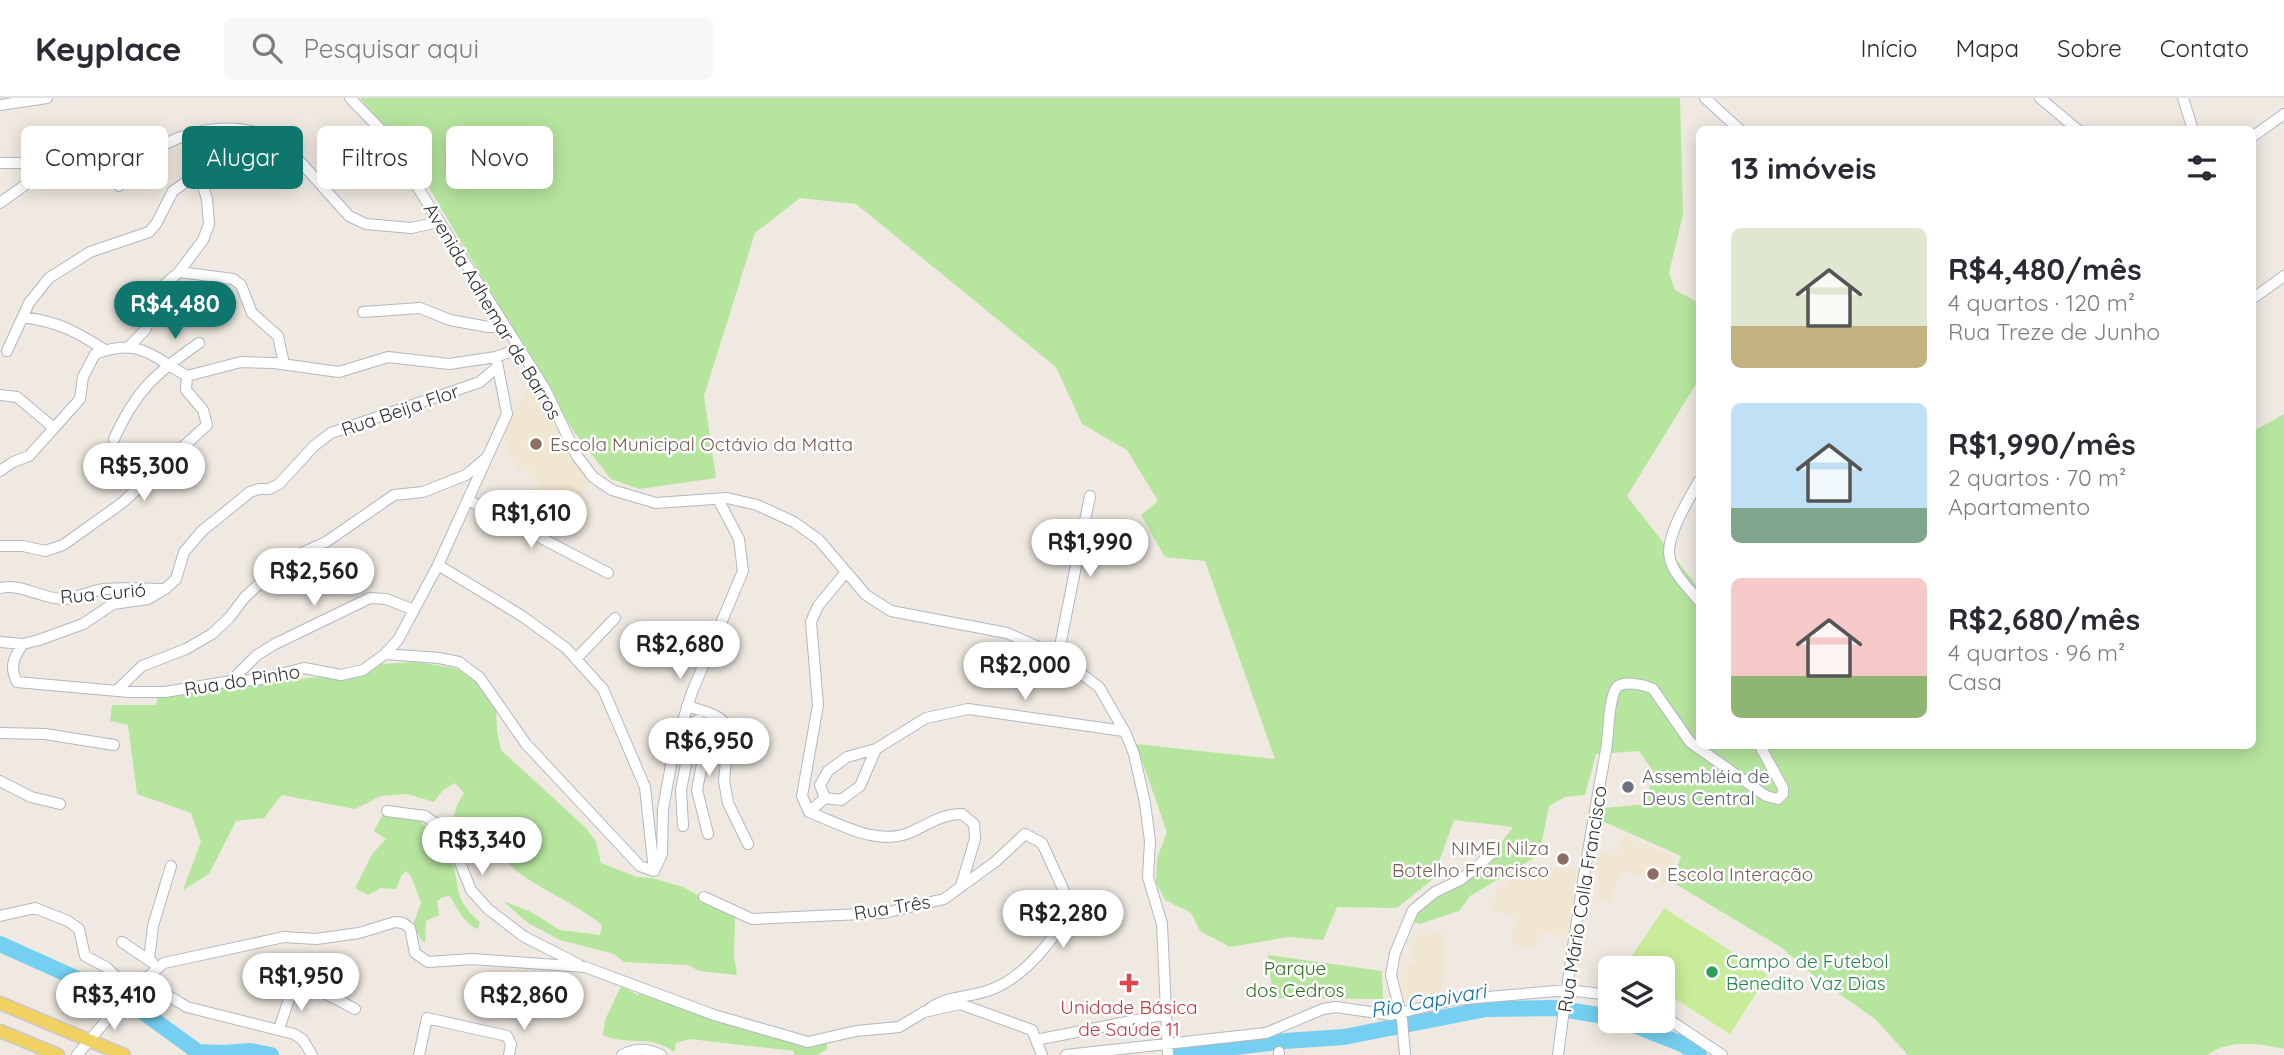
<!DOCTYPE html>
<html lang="pt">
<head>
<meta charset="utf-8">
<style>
	:root { --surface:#fff; --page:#f7f7f7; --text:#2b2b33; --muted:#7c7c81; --line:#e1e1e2; --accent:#0f766e }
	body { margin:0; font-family:Quicksand,sans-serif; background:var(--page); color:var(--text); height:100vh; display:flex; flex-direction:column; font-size:26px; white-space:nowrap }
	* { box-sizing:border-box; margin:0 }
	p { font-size:23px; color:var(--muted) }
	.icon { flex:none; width:38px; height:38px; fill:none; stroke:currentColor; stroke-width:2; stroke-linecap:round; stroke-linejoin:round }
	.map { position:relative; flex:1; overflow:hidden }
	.panel { position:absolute; left:1696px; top:28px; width:560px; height:623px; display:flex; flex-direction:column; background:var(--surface); border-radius:10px; box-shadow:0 4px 18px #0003 }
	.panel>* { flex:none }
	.hud { position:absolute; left:21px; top:28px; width:665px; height:63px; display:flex; gap:14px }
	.tools { position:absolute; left:1598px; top:858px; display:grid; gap:14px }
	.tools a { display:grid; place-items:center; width:77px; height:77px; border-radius:10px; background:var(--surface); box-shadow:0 4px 18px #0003; font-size:35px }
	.price { position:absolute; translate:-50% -60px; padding:0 16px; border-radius:24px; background:#fff; color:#222; font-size:23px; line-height:46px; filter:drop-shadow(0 2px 4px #0008) }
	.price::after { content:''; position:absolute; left:50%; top:42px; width:21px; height:16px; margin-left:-10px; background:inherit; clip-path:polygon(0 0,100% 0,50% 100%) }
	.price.current { background:var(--accent); color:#fff }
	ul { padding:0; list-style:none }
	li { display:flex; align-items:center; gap:21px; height:175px; padding:0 35px }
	li span { display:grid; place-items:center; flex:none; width:196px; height:140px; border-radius:10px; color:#555 }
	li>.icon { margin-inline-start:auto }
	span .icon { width:84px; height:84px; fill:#fffc; stroke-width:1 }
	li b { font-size:30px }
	h2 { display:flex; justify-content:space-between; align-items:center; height:84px; padding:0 35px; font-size:30px }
	.pill { padding:0 24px; border-radius:10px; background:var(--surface); box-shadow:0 4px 18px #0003; font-size:24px; line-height:63px }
	.pill.current { background:var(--accent); color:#fff }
	header { display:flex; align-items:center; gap:42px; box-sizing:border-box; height:98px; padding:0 35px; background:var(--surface); border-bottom:2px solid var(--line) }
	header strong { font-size:33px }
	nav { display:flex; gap:38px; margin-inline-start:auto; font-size:24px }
	.search { width:490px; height:63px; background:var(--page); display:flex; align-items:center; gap:18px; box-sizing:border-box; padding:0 24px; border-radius:10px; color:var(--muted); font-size:26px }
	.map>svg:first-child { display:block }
	.education { fill:#f0e6d1 }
	.green { fill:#b6e59e }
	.pitch { fill:#c9ec9a }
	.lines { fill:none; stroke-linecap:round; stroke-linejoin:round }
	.river { stroke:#75cff0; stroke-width:16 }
	.minor-casing { stroke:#b4b7c1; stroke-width:12 }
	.major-casing { stroke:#c9c9c9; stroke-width:15 }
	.minor { stroke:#fff; stroke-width:10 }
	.major { stroke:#f2d163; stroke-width:12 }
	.education-dot { fill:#8d6e63; stroke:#fff; stroke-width:2.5 }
	.worship-dot { fill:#6b7280; stroke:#fff; stroke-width:2.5 }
	.leisure-dot { fill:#2e9e5b; stroke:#fff; stroke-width:2.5 }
	.health-dot { fill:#e0444e; stroke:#fff; stroke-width:2.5 }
	.labels { text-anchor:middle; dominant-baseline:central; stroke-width:5; stroke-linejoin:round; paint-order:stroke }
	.street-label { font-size:19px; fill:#2e2e2e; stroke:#fff }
	.education-label { font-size:19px; fill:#785e54; stroke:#fff; text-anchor:start }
	.worship-label { font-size:19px; fill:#5b616d; stroke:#fff; text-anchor:start }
	.leisure-label { font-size:19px; fill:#27864d; stroke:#fff; text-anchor:start }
	.park-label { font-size:19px; fill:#2c6e1b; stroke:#fff }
	.health-label { font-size:19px; fill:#be3a42; stroke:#fff }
	.water-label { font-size:21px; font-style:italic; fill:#0d6fa3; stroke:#fff }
</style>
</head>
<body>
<header>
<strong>Keyplace</strong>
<div class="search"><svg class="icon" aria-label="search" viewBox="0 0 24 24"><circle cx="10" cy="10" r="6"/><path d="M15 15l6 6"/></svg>Pesquisar aqui</div>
<nav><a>Início</a><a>Mapa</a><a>Sobre</a><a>Contato</a></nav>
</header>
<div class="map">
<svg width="2284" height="957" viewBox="0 0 2284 957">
	<rect width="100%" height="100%" fill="#efe9e1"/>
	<!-- education -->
	<path class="education" d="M 530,288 L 589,385 L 572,412 L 554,408 L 530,372 L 519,373 L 510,355 L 504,337 L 514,313 Z
		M 532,389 L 548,409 L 539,425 L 517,405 Z
		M 1624,736 L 1676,760 L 1665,788 L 1622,771 L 1610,805 L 1597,802 L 1600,783 L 1595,765 L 1602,751 L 1616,758 Z
		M 1528,766 L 1578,772 L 1568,838 L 1539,835 L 1535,850 L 1511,847 L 1515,817 L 1493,814 L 1496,789 L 1507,789 L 1508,781 L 1515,781 L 1516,770 L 1527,771 Z
		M 1444,835 L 1441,896 L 1404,904 L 1400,870 L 1414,866 L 1412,837 Z"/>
	<!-- green -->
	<path class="green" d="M 360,0 L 1680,0 L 1683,116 L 1669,175 L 1675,192 L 1699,205 L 1699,281 L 1627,398 L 1699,491 L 1699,648 L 2252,648 L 2252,334 L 2284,316 L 2284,951 C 2259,945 2229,941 2207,957 L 1908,957 L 1875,921 L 1817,880 L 1782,850 L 1672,784 L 1681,758 L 1602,723 L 1604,710 L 1646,706 L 1653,673 L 1639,653 L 1596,656 L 1585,697 L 1565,699 L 1549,708 L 1539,757 L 1470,798 L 1459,813 L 1419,826 L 1412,823 L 1416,813 L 1485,766 L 1513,729 L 1454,722 L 1433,781 L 1397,810 L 1337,809 L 1323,842 L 1288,839 L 1230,849 L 1200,833 L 1191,815 L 1165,802 L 1156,785 L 1157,760 L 1167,734 L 1136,646 L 1275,661 L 1205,463 L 1165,459 L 1141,417 L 1158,403 L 1127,352 L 1082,326 L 1056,269 L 856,106 L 800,100 L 755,135 L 704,298 L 716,380 L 639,391 L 611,381 L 574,334 L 419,73 Z
		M 416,564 L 455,570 L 478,584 L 496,609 L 497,633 L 501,652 L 587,731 L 596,744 L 601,765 L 637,779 L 653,780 L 683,789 L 730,814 L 735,820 L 734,858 L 737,877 L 700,873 L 687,867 L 624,864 L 614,856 L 560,842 L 528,825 L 503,803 L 529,813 L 560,832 L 600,837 L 602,827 C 576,806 545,794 518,774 C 503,763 498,745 481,736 L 469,744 L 453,721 L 457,707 L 464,695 L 455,685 L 443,692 L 434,704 L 407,696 L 381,698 L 355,711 L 282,697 L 264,720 L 236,723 L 209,776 L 183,792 L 201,744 L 191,715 L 137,696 L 128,627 L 110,623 L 112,607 L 156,607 L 158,596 L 319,579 L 339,581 L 358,578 L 380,566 Z
		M 390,709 C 396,709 401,709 406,712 C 418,720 442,743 449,756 C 462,784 450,800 480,824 L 478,831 C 464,826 457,810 450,798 L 443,799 L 437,803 L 439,817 L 426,823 L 425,845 L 420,840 L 413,827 L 421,805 L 411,778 L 406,773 L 401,778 L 396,791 L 381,790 L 368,797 L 355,790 L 372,756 L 386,741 L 374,733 L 384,714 Z
		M 1268,857 L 1382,873 L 1383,901 L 1273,900 Z
		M 621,888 L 638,897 L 643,893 L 788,942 L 827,941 L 827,951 L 817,957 L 794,957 L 794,953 L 690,941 L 676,945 L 674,954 C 652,936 625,948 603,937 L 605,922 Z"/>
	<!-- pitch -->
	<path class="pitch" d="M 1664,810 L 1768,877 L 1730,936 L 1663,893 L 1662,870 L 1625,868 Z"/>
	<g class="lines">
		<!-- river -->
		<path class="river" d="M 0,846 L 129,904 L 198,954 L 222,955 L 250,953 L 271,957
			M 1621,922 L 1682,946 L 1699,957
			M 1170,957 L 1285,943 L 1344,939 L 1486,911 L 1555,910 L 1610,919"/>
		<!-- minor casing -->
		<g class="minor-casing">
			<path id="minor" d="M 350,0 L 382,33 L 545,291 L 577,358 L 593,379 L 612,392 L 656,405 L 727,400 L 757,407 L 794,424 L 819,442 L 866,497 L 891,513 L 1007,535 L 1058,558 L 1099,589 L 1126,636 L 1134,656 L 1145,705 L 1150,743 L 1148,779 L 1162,826 L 1168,957
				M 1705,0 L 1740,32
				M 2040,0 L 2078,32
				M 2183,0 L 2193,32
				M 0,7 L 47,0
				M 2252,39 L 2284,16
				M 0,65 L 29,65 L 43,74 L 62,76
				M 119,88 C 128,78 138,63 149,55 C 183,33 226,23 265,37
				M 0,105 L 43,74
				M 179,174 L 233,181 L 241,187 L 252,215 L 278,238 L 284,266
				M 2252,201 L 2284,178
				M 363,214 L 420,210 L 450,222 L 488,229 L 506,229
				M 23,219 C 59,224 75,233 105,252
				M 129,249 L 145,232 L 164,187 L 179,174 L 203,142 L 209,126 L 207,101 L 199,75
				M 7,253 L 29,205 L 49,180 L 90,154 L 149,134 L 156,126 L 173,93 L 199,75 L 236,44 L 265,37 L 287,49 L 349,118 L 366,126 L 411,130 L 439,124
				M 187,278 L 241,264 L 274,265 L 339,274 L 388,259 L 449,266 L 496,259 L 519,250
				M 0,297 L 17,299 L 54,330
				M 114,341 C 136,292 156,275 199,245
				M 0,373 L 13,364 L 29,358 L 80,301 L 83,279 L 95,256 C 139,239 151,258 187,278
				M 1699,383 C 1689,401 1664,440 1670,461 C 1674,477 1689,490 1699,503
				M 468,402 L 608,475
				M 0,448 L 23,448 L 45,453 L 63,447 L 122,405 L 207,327 L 203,312 L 186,292 L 187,278
				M 438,467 L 522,518 L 566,550 L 603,591 L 645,689 L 654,773
				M 846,474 L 818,508 L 811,524 L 818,607 L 802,698 L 809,714 C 840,726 878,749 911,734 C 929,726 942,716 962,716 L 974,726 L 975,741 L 961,788
				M 0,490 C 22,485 42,501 63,501 C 78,501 90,492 105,491 C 125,489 145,491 165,491
				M 0,544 L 23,546 L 39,542 L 83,526 L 113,506 L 148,501 L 165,491 L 176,481 L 184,454 L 202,433 L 250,394 L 259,391 L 269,391 L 279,386 L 314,348 L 331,335 L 480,284 L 497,269
				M 23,546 C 14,559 9,568 17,584 L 129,594 L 165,594 L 231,583 L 257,582 L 304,570 L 341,577 L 363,572 L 385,556 L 398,542 L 438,467 L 507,316 L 496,259
				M 385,556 L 439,560 L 459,564 L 480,580 L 526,646 L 640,768 L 654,773
				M 1058,558 L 1090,398
				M 576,561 L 615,520
				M 231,583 L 257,557 L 275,546 L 370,500 L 386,501 L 414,512
				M 116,593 L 142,568 L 186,551 L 212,536 L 229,520 L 245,499 L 286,462 L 326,444 L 394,397 L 423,394 L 466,377 L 485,361
				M 687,608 C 702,613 722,616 729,631 L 724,683 L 728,705 L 748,746
				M 0,635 L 45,636 L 114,647
				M 0,683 L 31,699 L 60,706
				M 825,700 L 820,687 L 828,673 L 847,659 L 876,651 L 926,620 L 968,611 L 1124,633
				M 387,713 L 425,718 L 438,727 L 450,740 L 471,792 L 488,811 L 523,838 L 578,866
				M 809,714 L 825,700 L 841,702 L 860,688 L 876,651
				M 683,728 L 681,692 L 694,624 L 698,622 L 712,628
				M 708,736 L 697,692 L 703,661 L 715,622
				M 654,773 L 662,756 L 663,711 L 674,651 L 692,594 L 743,473 L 739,441 L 718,401
				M 704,799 L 752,821 L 884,815 L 944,801 L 995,764 L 1025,736 L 1042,745 L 1070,806 C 1060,838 1022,881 990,892 C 968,900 949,897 929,911
				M 0,818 L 35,810 L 68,823 L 79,831 L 85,858 L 106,869 L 131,893
				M 122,844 L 153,865
				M 149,862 L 153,828 L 171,768
				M 146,879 L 162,894 L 187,909 L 294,936 L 303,942 L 312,957
				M 1662,917 L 1722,957
				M 279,931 L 293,889 C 317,889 334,900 355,911
				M 1036,942 L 1166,916
				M 1279,954 L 1279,957
				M 77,957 L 131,893 L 164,865 L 284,839 L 316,841 L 359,835 L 395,824 L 403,825 L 410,830 L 415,855 L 428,864 L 472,861 L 585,869 L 714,917 L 808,944 L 856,933 L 899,929 L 924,914 L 960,906 L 1032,932 L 1042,957
				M 419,957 L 427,920 L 507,938 L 511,946 L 509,957
				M 622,957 C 635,950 648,950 661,957
				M 1066,957 L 1266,935 L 1323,911 L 1336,909 L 1391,917 L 1453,902 L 1568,892 L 1610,897
				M 1405,957 L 1402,921 L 1391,877 L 1395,855 L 1413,812 L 1435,794 L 1460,782 L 1478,768 L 1496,751
				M 1558,957 C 1571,855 1587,753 1606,652 C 1609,638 1608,599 1617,589 C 1624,582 1645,587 1653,591 L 1690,644 L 1766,698 L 1778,701 L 1783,696 L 1783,690 L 1760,648"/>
		</g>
		<!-- major casing -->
		<g class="major-casing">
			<path id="major" d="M 0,905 L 124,957
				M 0,933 L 58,957"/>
		</g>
		<!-- minor -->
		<use href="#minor" class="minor"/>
		<!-- major -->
		<use href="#major" class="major"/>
	</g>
	<!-- markers -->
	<g class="education-dot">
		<circle cx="536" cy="346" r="7"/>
		<circle cx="1563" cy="761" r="7"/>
		<circle cx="1653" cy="776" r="7"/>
	</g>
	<circle class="worship-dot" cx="1628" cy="689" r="7"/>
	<circle class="leisure-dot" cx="1712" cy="874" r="7"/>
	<path class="health-dot" d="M1125.5 874.5h7v7h7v7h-7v7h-7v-7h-7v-7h7z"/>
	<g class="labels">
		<!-- street labels -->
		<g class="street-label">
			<text transform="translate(493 213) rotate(59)">Avenida Adhemar de Barros</text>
			<text transform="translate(400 312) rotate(-19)">Rua Beija Flor</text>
			<text transform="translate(103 495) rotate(-5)">Rua Curió</text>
			<text transform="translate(242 582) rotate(-9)">Rua do Pinho</text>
			<text transform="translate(1582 801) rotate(-81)">Rua Mário Colla Francisco</text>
			<text transform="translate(892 809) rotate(-9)">Rua Três</text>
		</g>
		<!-- education labels -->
		<g class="education-label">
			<text x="550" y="346">Escola Municipal Octávio da Matta</text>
			<text x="1549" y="750" text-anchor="end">NIMEI Nilza<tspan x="1549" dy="22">Botelho Francisco</tspan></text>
			<text x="1667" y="776">Escola Interação</text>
		</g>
		<!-- worship labels -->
		<g class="worship-label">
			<text x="1642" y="678">Assembléia de<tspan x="1642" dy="22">Deus Central</tspan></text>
		</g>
		<!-- leisure labels -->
		<g class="leisure-label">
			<text x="1726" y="863">Campo de Futebol<tspan x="1726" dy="22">Benedito Vaz Dias</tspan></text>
		</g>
		<!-- park labels -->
		<g class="park-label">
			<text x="1295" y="870">Parque<tspan x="1295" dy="22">dos Cedros</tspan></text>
		</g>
		<!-- health labels -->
		<g class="health-label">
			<text x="1129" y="909">Unidade Básica<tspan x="1129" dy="22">de Saúde 11</tspan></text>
		</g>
		<!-- water labels -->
		<g class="water-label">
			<text transform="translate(1428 902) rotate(-10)">Rio Capivari</text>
		</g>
	</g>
</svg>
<div class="tools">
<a><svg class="icon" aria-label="layers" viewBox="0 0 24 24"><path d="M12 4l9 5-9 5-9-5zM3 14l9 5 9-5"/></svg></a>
</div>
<b class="price current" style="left:175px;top:243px">R$4,480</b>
<b class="price" style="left:144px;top:405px">R$5,300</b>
<b class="price" style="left:531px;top:452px">R$1,610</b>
<b class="price" style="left:1090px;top:481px">R$1,990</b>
<b class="price" style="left:314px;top:510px">R$2,560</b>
<b class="price" style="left:680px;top:583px">R$2,680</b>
<b class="price" style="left:1025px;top:604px">R$2,000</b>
<b class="price" style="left:709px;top:680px">R$6,950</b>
<b class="price" style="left:482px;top:779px">R$3,340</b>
<b class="price" style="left:1063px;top:852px">R$2,280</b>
<b class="price" style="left:301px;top:915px">R$1,950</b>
<b class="price" style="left:114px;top:934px">R$3,410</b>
<b class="price" style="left:524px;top:934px">R$2,860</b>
<div class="hud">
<a class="pill">Comprar</a>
<a class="pill current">Alugar</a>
<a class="pill">Filtros</a>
<a class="pill">Novo</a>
</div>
<section class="panel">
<h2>13 imóveis<svg class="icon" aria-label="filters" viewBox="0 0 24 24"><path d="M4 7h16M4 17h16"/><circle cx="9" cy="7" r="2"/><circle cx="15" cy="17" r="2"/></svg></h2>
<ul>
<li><span style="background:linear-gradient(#dfe7d0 70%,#c2b280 0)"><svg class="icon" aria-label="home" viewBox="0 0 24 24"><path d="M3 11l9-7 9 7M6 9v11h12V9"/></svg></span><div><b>R$4,480/mês</b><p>4 quartos · 120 m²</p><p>Rua Treze de Junho</p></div></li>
<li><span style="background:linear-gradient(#bfe0f5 75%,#7fa58c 0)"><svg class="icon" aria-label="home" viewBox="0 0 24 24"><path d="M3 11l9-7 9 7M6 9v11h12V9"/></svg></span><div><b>R$1,990/mês</b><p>2 quartos · 70 m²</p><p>Apartamento</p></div></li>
<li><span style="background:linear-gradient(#f6c9c9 70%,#8fb573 0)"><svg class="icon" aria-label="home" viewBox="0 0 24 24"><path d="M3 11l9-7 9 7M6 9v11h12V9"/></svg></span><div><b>R$2,680/mês</b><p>4 quartos · 96 m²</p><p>Casa</p></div></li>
</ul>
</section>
</div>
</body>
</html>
